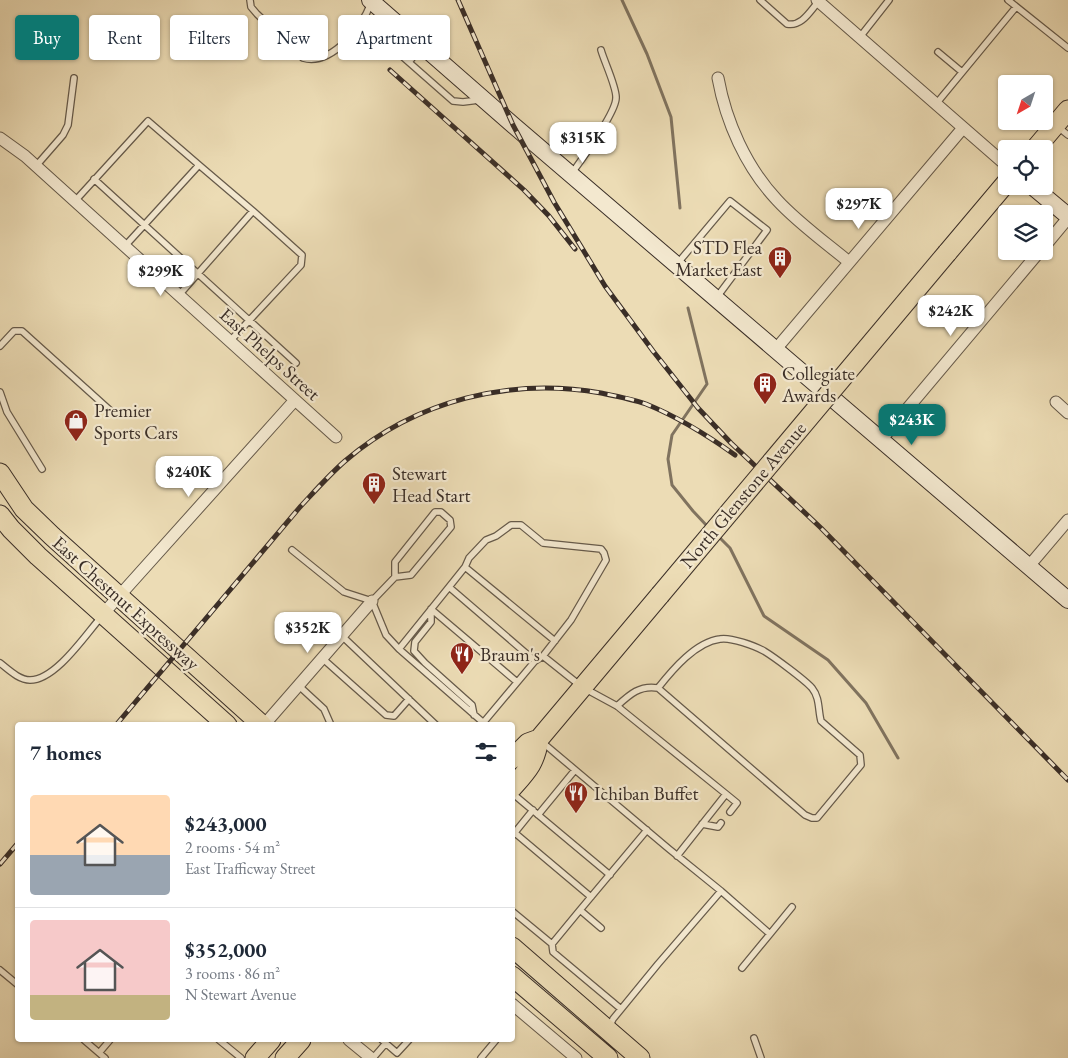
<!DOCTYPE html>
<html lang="en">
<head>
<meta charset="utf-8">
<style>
	:root { --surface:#fff; --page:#f2f2f3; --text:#1f2937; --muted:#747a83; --line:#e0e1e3; --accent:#0f766e }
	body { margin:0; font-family:"EB Garamond",serif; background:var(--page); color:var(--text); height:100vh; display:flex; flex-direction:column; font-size:19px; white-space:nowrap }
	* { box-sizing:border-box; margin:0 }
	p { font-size:16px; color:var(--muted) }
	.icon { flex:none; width:28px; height:28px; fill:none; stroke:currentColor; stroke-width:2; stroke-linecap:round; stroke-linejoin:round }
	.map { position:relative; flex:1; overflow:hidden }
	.sheet { position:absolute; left:15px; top:722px; width:500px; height:320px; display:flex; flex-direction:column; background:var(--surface); border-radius:5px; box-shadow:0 1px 4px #0004 }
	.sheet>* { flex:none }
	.hud { position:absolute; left:15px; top:15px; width:500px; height:45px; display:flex; gap:10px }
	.needle { width:32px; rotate:219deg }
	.fabs { position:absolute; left:998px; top:75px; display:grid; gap:10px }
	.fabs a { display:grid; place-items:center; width:55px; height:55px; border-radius:5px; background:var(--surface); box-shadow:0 1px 4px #0004; font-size:25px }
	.price { position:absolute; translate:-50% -42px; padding:0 11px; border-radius:10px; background:#fff; color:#222; font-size:16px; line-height:32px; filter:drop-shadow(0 1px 2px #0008) }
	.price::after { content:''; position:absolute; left:50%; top:30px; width:15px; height:11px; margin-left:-8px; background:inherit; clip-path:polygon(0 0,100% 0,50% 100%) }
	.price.current { background:var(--accent); color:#fff }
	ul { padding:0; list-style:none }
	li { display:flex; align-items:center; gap:15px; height:125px; padding:0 15px }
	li+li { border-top:1px solid var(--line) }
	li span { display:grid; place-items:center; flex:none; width:140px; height:100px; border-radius:5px; color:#555 }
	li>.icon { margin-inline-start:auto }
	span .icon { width:60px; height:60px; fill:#fffc; stroke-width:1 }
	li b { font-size:21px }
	h2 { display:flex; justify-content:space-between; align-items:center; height:60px; padding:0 15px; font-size:21px }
	.pill { padding:0 18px; border-radius:5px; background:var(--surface); box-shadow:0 1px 4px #0004; font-size:18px; line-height:45px }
	.pill.current { background:var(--accent); color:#fff }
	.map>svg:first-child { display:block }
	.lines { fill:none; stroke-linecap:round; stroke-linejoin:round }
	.stream { stroke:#80735f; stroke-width:3 }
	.lane-casing { stroke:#665a4a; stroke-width:8 }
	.street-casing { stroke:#665a4a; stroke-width:13 }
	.secondary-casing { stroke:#3a2e27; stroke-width:18 }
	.primary-casing { stroke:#3a2e27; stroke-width:21 }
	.lane { stroke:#f3e8cf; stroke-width:5.5 }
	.street { stroke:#f3e8cf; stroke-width:11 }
	.secondary { stroke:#f3e8cf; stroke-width:16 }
	.primary { stroke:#ecdcb5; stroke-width:19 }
	.rail-casing { stroke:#3a2e27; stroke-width:5 }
	.rail { stroke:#f3e8cf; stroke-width:3; stroke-dasharray:9; stroke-linecap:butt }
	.primary-bridge-casing { stroke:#3a2e27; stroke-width:21; stroke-linecap:butt }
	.primary-bridge { stroke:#ecdcb5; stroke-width:19 }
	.labels { text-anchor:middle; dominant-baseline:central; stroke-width:4.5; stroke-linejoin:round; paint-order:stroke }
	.poi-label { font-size:19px; fill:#3a2e27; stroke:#f3e8cf; text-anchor:start }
	.street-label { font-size:19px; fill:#3a2e27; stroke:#f3e8cf }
</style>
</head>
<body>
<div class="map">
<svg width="1068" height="1058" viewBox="0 0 1068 1058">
	<rect width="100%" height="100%" fill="#ecdcb5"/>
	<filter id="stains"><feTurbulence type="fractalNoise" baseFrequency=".004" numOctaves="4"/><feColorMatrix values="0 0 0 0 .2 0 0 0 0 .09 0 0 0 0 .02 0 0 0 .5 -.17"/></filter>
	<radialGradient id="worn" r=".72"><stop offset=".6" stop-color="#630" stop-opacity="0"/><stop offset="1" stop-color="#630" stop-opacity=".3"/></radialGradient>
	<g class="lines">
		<!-- stream -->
		<path class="stream" d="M 622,0 L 647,54 L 671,117 L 680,208
			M 688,308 L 707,384 L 672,435 L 668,459 L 672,485 L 693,511 L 708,527
			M 718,536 L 730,548 L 764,616 L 828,660 L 866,703 L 898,758"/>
		<!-- lane casing -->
		<g class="lane-casing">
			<path id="lane" d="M 250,0 L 251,7 L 257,14 L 303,58 C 332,66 362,27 371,3
				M 760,0 L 787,24 C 802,27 810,11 819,1
				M 1008,0 L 1068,48
				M 362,21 L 453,101 L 463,102 L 479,100
				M 860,37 L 889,0
				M 938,52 L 962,72
				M 409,62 L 422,46
				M 936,104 L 1016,7
				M 1058,127 L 1068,135
				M 36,166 L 63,135 L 68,125 L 74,78
				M 572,173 C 582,159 616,113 616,98 C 617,88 604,61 601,50
				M 94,179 L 296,363
				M 75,201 L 148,121 L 199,165 L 125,246
				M 677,264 L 730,201 L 767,230 L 717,297
				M 179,295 L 253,211 L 199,165
				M 230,341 L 301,265 L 302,255 L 253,211
				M 0,346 L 14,331 L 22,331 L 113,413
				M 0,392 L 7,412 L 42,469
				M 292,550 L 344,592 L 372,601
				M 465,567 L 555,641
				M 449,587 L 465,567 L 469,558 L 486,540 L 496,536 L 511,525 L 521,525 L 543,543 L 601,549 L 604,553 L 606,560 L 571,620 L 543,656
				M 372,601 L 386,635 L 399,649 L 449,587 L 535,661 L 543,656 L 582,687 L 617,706 L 726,794 L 677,856
				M 372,601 L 395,577 L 411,575 L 451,527 L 450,520 L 441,512 L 435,512 L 395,562 L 395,577
				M 431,609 L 431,622 L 415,642 L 414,651 L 425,663 L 472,705 L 474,715
				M 431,609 L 517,682
				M 342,636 L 436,725
				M 399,649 L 486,725
				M 322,658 L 386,715 L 394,716 L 409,699
				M 0,663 C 9,670 19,680 30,680 C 56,680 86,634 102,616
				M 298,685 L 324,709 L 331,725
				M 617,706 C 630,694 640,685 658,688 L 805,815 L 812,818 L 817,818 L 861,765 L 860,755 L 821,721 C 818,710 820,698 812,688 C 805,680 774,657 764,651 C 755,646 731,637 720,639 C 696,642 673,669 658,688
				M 483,723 L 535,661
				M 542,742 L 669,849 L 721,891 L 658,964 L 613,1019 L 609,1028
				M 512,793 L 610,875
				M 726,794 L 737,803 L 730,812
				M 538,815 L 575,770
				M 702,824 L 718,827 L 721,823
				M 515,833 L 591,897
				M 512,836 L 533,810
				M 721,891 L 770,934 L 742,968
				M 580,910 L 552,944 L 553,952 L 621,1009
				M 512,911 L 552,944
				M 601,928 L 580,910 L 647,830
				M 770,934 L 792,907
				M 0,970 L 18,985
				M 754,1038 L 761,1058
				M 84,1040 L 105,1058
				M 219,1040 L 241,1058
				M 382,1040 L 397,1053 L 409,1040
				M 99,1053 L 110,1040
				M 373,1058 L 386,1043
				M 481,1058 L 496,1040"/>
		</g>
		<!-- street casing -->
		<g class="street-casing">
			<path id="street" d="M 817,0 L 1006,165
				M 718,78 C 726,122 746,167 777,200 C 797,222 826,243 849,262
				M 0,138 L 25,156 L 336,437
				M 1044,247 L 1068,218
				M 776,349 L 963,128
				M 1056,402 L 1068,413
				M 881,440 L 1040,251
				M 1029,566 L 1068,520
				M 103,614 L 295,400
				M 264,725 L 372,601
				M 512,1004 L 576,1058
				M 349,1040 L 371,1058"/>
		</g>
		<!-- secondary casing -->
		<g class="secondary-casing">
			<path id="secondary" d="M 370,0 L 513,125 L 1068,600
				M 1032,186 L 1068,216"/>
		</g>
		<!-- primary casing -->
		<g class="primary-casing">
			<path id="primary" d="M 1035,149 L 1068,110
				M 947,253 L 1006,183
				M 0,473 L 24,509 L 52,536 L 262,725
				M 0,515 L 11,529 L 38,556 L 227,725
				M 512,759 L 528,743 L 539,739 L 660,595
				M 512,788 C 528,770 535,763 539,739
				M 512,947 L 640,1058
				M 512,976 L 608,1058
				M 255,1058 L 271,1040
				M 285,1058 L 301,1040"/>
		</g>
		<!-- lane -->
		<use href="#lane" class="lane"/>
		<!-- street -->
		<use href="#street" class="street"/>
		<!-- secondary -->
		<use href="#secondary" class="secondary"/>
		<!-- primary -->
		<use href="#primary" class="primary"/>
		<!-- rail casing -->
		<g class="rail-casing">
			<path id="rail" d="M 458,0 L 513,125 L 554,202 L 605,286 L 653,351 L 698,408 L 731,443 L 821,528 L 1068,780
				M 390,70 L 524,190 L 549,216 L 575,249
				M 116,725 L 300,507 C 315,491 329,475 345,461 C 416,400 511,377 601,393 C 616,396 632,399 646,404 C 678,417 707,435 735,455
				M 0,864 L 18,843"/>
		</g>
		<!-- rail -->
		<use href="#rail" class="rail"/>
		<!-- primary-bridge casing -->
		<g class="primary-bridge-casing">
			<path id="primary-bridge" d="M 660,595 L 947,253"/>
		</g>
		<!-- primary-bridge -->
		<use href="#primary-bridge" class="primary-bridge"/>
	</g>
	<!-- icons -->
	<defs>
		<g id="building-pin" transform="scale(1.25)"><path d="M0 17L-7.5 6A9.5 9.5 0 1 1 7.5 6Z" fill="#8f2418" stroke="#f3e8cf"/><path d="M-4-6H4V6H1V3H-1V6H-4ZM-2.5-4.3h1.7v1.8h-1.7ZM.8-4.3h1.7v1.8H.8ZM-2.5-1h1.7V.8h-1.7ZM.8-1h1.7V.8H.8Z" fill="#fff"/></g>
		<g id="shop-pin" transform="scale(1.25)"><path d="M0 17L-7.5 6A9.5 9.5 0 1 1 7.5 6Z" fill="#8f2418" stroke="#f3e8cf"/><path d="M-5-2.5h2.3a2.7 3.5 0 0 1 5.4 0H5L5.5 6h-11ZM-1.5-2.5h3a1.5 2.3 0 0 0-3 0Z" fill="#fff"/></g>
		<g id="restaurant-pin" transform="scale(1.25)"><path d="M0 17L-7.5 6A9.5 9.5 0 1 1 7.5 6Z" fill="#8f2418" stroke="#f3e8cf"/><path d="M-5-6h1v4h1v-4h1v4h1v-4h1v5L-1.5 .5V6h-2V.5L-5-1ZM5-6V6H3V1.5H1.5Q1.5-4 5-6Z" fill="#fff"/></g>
	</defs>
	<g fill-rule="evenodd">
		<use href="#building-pin" x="780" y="258"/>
		<use href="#building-pin" x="765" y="384"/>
		<use href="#shop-pin" x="76" y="421"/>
		<use href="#building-pin" x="374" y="484"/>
		<use href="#restaurant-pin" x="462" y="654"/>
		<use href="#restaurant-pin" x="576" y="793"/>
	</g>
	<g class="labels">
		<!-- poi labels -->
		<g class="poi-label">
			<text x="762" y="247" text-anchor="end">STD Flea<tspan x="762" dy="22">Market East</tspan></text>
			<text x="782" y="373">Collegiate<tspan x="782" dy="22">Awards</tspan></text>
			<text x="94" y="410">Premier<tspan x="94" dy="22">Sports Cars</tspan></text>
			<text x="392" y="473">Stewart<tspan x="392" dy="22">Head Start</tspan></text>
			<text x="480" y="654">Braum's</text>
			<text x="594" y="793">Ichiban Buffet</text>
		</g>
		<!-- street labels -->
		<g class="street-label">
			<text transform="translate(270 354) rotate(42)">East Phelps Street</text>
			<text transform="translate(743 495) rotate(-50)">North Glenstone Avenue</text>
			<text transform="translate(126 603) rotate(42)">East Chestnut Expressway</text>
		</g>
	</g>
	<rect width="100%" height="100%" filter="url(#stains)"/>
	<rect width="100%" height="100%" fill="url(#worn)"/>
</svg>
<div class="fabs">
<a><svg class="needle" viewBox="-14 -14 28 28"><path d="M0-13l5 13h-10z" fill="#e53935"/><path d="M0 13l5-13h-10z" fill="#747a83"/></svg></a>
<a><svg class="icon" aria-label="locate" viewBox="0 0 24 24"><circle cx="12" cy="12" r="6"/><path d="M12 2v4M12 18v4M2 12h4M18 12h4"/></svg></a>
<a><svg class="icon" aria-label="layers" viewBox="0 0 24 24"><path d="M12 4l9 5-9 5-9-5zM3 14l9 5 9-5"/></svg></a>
</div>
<b class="price" style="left:583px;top:164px">$315K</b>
<b class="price" style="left:859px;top:230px">$297K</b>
<b class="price" style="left:161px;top:297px">$299K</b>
<b class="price" style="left:951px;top:337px">$242K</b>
<b class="price current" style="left:912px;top:446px">$243K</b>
<b class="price" style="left:189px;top:498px">$240K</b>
<b class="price" style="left:308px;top:654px">$352K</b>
<div class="hud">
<a class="pill current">Buy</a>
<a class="pill">Rent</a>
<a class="pill">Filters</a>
<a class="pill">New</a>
<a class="pill">Apartment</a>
</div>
<section class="sheet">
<h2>7 homes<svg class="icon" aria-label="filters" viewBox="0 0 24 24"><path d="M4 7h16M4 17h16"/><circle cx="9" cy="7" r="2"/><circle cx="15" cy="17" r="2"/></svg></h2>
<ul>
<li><span style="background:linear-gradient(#ffd9b3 60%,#9aa5b1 0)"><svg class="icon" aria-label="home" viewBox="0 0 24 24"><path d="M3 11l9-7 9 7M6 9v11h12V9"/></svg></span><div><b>$243,000</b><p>2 rooms · 54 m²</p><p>East Trafficway Street</p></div></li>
<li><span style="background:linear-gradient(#f6c9c9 75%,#c2b280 0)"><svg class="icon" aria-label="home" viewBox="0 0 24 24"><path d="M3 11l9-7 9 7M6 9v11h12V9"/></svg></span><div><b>$352,000</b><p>3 rooms · 86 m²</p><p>N Stewart Avenue</p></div></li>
</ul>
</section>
</div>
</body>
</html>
